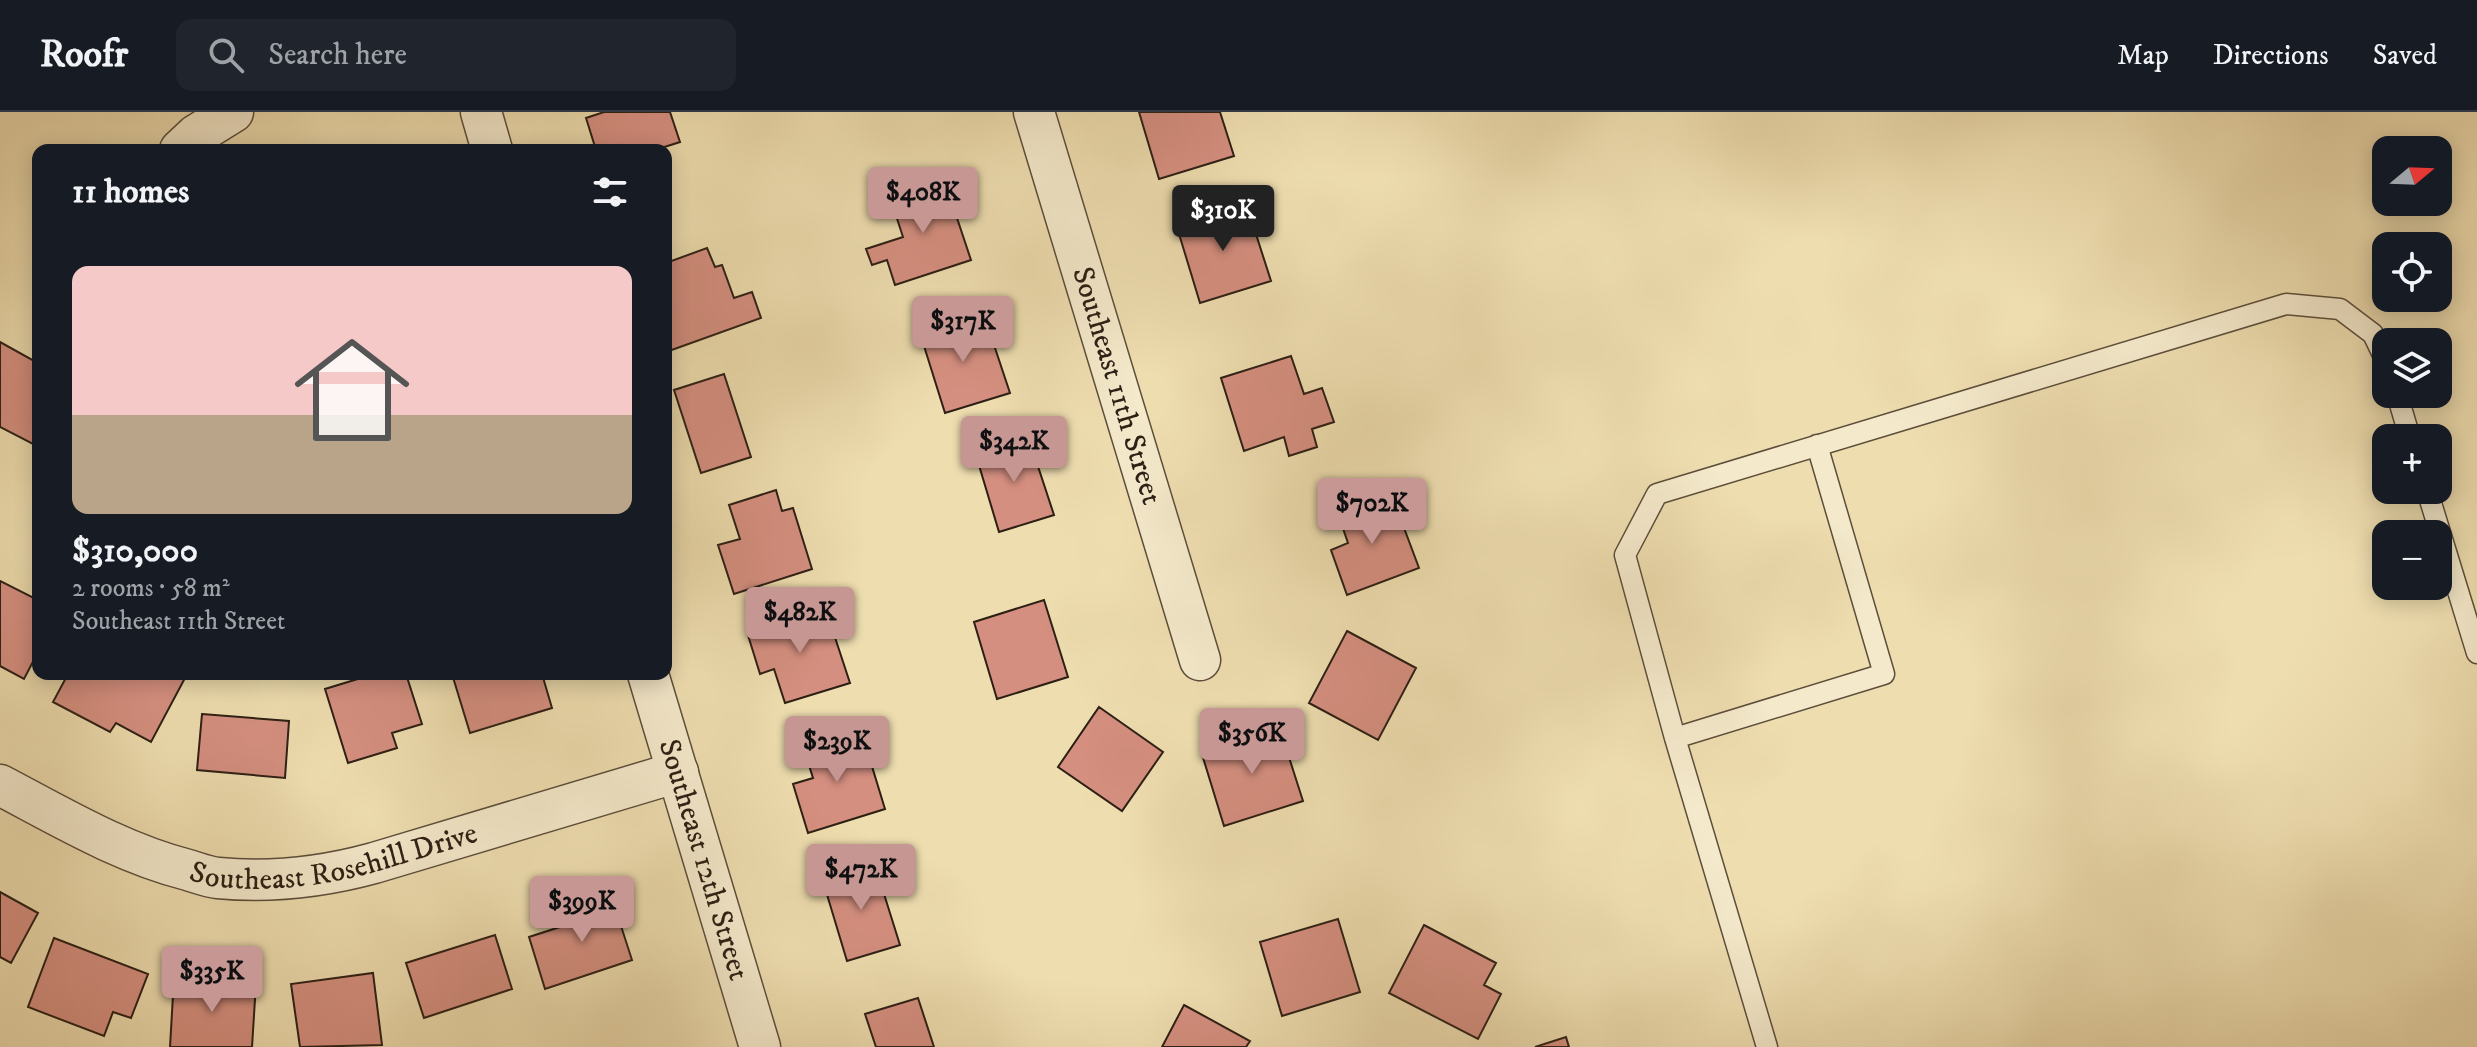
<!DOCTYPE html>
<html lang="en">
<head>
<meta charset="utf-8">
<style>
	:root { --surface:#171b24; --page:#20242c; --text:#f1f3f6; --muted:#9ea1a6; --line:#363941; --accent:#c59692 }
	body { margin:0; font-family:"IM FELL DW Pica",serif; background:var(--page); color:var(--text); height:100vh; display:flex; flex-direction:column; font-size:30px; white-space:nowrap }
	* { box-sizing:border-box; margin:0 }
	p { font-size:26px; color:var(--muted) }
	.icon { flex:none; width:44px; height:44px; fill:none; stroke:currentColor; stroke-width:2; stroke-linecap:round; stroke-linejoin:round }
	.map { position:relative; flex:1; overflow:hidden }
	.details { position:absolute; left:32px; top:32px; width:640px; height:536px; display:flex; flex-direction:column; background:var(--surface); border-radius:16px; box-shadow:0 4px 20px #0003 }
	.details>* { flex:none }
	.needle { width:52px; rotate:71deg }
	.controls { position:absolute; left:2372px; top:24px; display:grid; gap:16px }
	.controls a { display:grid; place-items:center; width:80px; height:80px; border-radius:16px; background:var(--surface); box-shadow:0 4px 20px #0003; font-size:40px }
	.price { position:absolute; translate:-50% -68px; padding:0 18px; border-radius:8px; background:var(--accent); color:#111; font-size:26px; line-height:52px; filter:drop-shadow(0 2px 4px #0008) }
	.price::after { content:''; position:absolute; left:50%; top:48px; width:24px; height:18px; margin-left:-12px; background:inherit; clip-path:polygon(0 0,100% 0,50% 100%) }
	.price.active { background:#222; color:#fff }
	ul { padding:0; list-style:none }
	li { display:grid; align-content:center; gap:16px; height:424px; padding:0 40px }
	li+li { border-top:2px solid var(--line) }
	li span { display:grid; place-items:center; height:248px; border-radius:16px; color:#555 }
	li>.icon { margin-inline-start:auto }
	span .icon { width:144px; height:144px; fill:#fffc; stroke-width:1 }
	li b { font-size:34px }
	h2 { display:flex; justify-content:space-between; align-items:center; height:96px; padding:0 40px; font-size:34px }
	header { display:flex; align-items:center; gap:48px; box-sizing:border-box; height:112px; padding:0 40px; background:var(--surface); border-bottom:2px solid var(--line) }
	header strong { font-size:38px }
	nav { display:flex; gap:44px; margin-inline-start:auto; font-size:28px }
	.search { width:560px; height:72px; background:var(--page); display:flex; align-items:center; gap:20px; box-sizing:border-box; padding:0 28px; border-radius:16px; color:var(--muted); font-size:30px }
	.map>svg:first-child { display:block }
	.building { fill:#d58f80; stroke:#2c1f14; stroke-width:2 }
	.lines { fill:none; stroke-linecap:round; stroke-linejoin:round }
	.service-casing { stroke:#5c4e3b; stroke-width:23 }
	.minor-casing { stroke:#5c4e3b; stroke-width:43 }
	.service { stroke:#f4e9cb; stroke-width:20 }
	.minor { stroke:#f4e9cb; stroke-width:40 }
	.labels { text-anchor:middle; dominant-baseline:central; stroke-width:8; stroke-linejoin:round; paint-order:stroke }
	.street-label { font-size:30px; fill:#2c1f14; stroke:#f4e9cb }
</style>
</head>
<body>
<header>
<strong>Roofr</strong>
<div class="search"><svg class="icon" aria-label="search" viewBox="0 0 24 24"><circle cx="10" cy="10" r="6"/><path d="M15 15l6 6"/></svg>Search here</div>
<nav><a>Map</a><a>Directions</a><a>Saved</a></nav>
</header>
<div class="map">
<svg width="2477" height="935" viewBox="0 0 2477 935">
	<rect width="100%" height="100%" fill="#eeddaf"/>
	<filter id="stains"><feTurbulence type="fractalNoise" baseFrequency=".0025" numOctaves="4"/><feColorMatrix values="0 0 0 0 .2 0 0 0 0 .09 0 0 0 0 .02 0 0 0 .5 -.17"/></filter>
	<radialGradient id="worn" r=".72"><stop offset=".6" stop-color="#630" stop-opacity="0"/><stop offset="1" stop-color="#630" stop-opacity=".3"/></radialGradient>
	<!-- building -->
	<path class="building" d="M 604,0 L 670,0 L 680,30 L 655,38 L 596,38 L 586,6 Z
		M 1139,0 L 1220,0 L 1234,44 L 1159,67 Z
		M 944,67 L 971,148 L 895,173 L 887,148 L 872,153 L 866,137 L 903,125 L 890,85 Z
		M 1246,91 L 1271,169 L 1200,191 L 1176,112 Z
		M 707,136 L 715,155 L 722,153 L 734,186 L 752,180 L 761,206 L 666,240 L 666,151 Z
		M 972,201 L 983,233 L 993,230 L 1010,281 L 945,301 L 919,218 Z
		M 0,230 L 38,251 L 38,323 L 33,332 L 0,315 Z
		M 1291,244 L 1304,282 L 1322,276 L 1334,310 L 1312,317 L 1317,335 L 1289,344 L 1284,325 L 1244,339 L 1221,266 Z
		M 724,262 L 751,345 L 701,361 L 674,278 Z
		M 1028,324 L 1054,403 L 999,420 L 975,340 Z
		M 776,378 L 782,399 L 793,396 L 812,457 L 734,482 L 718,433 L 740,427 L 729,393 Z
		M 1384,382 L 1392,403 L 1398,400 L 1419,456 L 1347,483 L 1331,438 L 1348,431 L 1337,399 Z
		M 0,469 L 38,488 L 38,540 L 24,567 L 0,554 Z
		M 1044,488 L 1068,565 L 997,587 L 974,510 Z
		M 825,495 L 850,571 L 785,591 L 774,557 L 760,562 L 747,520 Z
		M 1347,519 L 1416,556 L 1378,628 L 1309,591 Z
		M 68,562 L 176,562 L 185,566 L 151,630 L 116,611 L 110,620 L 53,590 Z
		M 374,562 L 406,562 L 422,612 L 392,621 L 397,636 L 348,651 L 325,577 Z
		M 452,562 L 542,562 L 552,596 L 470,621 Z
		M 1099,595 L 1163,640 L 1122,699 L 1058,655 Z
		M 202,602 L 289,609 L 285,666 L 197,658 Z
		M 1279,614 L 1303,689 L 1224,714 L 1201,639 Z
		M 851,618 L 858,641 L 867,638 L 885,697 L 808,721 L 793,672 L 813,666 L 803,634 Z
		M 874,750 L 900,833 L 847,849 L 822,766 Z
		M 0,780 L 38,801 L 11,851 L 0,845 Z
		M 611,783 L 632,848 L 545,877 L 529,825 L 569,812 L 564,797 Z
		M 1338,807 L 1360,880 L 1282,904 L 1260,830 Z
		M 1424,813 L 1496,851 L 1484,873 L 1501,882 L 1478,927 L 1389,881 Z
		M 495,823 L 512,877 L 424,906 L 406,851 Z
		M 54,826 L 148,862 L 131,906 L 113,900 L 104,924 L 28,895 Z
		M 373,861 L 382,933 L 300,935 L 291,872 Z
		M 174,866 L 256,871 L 252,935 L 170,935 Z
		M 918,886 L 934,935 L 876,935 L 865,902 Z
		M 1184,893 L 1250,929 L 1246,935 L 1162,935 Z
		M 1566,925 L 1569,935 L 1535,935 Z"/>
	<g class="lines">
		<!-- service casing -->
		<g class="service-casing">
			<path id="service" d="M 2397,282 L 2410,326
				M 2427,378 L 2477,541
				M 1675,626 L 1884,562 L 1817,333
				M 1767,935 L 1675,626 L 1625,443 L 1657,382 L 2286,192 L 2340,197 L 2373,222 L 2386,249"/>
		</g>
		<!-- minor casing -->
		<g class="minor-casing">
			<g id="minor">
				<path d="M 481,0 L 492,38"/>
				<path id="s1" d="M 1034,0 L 1200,548"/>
				<path d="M 180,38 L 196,23 L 233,0"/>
				<path id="s2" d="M 648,562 L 760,935"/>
				<path id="s3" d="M 0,673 C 61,705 121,741 188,758 C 198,761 208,765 218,766 C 271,771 323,765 374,751 L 678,660"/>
			</g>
		</g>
		<!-- service -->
		<use href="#service" class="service"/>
		<!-- minor -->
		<use href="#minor" class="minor"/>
	</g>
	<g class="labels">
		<!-- street labels -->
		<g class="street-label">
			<text stroke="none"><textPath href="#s1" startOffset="286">Southeast 11th Street</textPath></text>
			<text stroke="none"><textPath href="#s3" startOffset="356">Southeast Rosehill Drive</textPath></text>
			<text stroke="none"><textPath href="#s2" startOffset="194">Southeast 12th Street</textPath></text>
		</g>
	</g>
	<rect width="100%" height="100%" filter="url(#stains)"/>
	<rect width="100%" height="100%" fill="url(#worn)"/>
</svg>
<div class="controls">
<a><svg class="needle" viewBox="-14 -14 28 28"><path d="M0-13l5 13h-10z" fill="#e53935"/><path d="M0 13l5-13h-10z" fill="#9ea1a6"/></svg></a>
<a><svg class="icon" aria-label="locate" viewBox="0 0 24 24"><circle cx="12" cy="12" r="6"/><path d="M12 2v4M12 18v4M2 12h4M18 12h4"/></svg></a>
<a><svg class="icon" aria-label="layers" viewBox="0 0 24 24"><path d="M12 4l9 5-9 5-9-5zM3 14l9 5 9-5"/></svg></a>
<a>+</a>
<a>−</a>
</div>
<b class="price" style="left:923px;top:123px">$408K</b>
<b class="price active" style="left:1223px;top:141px">$310K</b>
<b class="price" style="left:963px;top:252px">$317K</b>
<b class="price" style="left:1014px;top:372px">$342K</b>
<b class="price" style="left:1372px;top:434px">$702K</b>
<b class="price" style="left:800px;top:543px">$482K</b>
<b class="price" style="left:1252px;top:664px">$356K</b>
<b class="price" style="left:837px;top:672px">$239K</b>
<b class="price" style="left:861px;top:800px">$472K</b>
<b class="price" style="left:582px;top:832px">$399K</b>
<b class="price" style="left:212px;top:902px">$335K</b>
<section class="details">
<h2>11 homes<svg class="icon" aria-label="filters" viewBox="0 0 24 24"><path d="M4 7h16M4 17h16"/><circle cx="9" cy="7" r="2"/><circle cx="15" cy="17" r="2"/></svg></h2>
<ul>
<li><span style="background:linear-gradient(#f6c9c9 60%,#b9a48a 0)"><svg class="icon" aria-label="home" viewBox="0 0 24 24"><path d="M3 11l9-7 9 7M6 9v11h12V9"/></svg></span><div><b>$310,000</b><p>2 rooms · 58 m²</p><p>Southeast 11th Street</p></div></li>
</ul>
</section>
</div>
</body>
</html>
